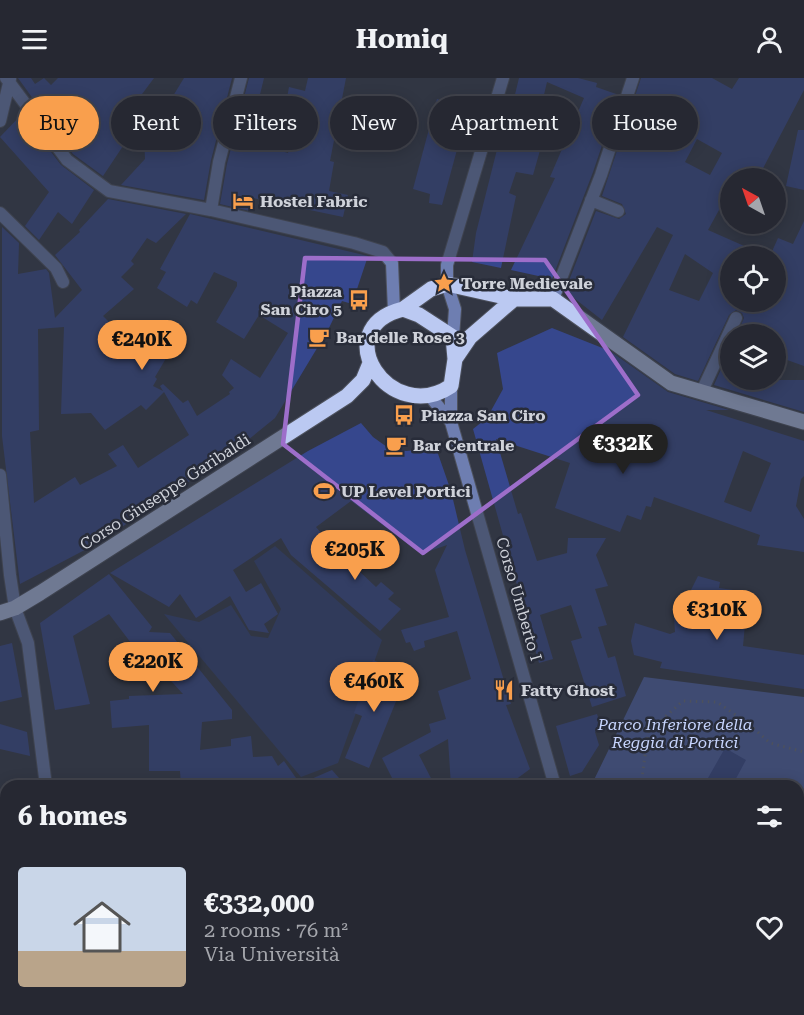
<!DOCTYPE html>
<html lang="en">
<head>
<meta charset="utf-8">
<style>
	:root { --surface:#262832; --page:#32343e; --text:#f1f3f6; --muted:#a4a6ac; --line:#42444d; --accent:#f99f4d }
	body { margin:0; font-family:"Roboto Serif",serif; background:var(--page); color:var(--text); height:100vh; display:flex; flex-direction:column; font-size:22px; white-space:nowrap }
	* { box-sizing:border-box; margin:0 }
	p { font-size:20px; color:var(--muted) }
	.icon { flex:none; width:33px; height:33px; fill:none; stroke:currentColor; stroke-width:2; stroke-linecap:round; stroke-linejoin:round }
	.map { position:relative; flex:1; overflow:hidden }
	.sheet { position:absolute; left:0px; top:702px; width:804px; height:236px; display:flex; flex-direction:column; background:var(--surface); border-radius:18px 18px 0 0; box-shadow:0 3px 15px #0003,0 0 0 2px var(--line) }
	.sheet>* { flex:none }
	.banner { position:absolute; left:18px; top:18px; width:768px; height:54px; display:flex; gap:12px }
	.needle { width:39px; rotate:320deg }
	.buttons { position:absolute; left:720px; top:90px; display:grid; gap:12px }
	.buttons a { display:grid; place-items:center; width:66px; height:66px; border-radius:50%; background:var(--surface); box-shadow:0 3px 15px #0003,0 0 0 2px var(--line); font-size:30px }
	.price { position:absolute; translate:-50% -51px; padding:0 14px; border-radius:21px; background:var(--accent); color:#111; font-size:20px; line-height:39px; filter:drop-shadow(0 2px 3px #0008) }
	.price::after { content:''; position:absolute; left:50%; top:36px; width:18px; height:14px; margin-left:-9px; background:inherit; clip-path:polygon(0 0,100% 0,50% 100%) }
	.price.active { background:#222; color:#fff }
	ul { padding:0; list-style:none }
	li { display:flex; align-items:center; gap:18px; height:150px; padding:0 18px }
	li span { display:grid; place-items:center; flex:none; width:168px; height:120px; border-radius:6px; color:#555 }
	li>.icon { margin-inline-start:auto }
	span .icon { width:72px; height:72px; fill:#fffc; stroke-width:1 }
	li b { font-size:26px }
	h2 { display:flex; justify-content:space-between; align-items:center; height:72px; padding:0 18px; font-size:26px }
	.chip { padding:0 21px; border-radius:27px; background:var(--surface); box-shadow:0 3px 15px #0003,0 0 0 2px var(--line); font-size:21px; line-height:54px }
	.chip.active { background:var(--accent); color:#111 }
	header { display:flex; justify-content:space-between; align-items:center; height:78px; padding:0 18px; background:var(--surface); font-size:27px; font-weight:700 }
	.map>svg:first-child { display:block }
	.green { fill:#303f75 }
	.forest { fill:#5064ac }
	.building { fill:#36478d; fill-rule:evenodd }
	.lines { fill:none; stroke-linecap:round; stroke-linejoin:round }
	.service-casing { stroke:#4e525e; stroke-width:10 }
	.minor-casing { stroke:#4e525e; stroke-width:14 }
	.tertiary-casing { stroke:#4e525e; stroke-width:14 }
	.primary-casing { stroke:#4e525e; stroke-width:17 }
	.path { stroke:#6d717c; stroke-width:3; stroke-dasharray:1.5 4.5; stroke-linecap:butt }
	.service { stroke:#6e7eb1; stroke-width:8 }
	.minor { stroke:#6e7eb1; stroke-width:12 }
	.tertiary { stroke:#6e7eb1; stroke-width:12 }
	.primary { stroke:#bbc9f2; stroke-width:15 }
	.marked { fill:none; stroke:#9d6eca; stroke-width:4.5; stroke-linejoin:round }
	.labels { text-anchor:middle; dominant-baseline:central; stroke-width:5; stroke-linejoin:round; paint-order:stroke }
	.poi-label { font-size:16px; font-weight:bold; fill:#cfd2da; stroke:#282c39; text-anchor:start }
	.street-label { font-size:16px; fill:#cfd2da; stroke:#282c39 }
	.park-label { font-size:16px; font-style:italic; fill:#c6d4fd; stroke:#282c39 }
</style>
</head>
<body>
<header><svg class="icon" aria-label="menu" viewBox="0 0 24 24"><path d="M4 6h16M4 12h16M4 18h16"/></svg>Homiq<svg class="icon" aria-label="person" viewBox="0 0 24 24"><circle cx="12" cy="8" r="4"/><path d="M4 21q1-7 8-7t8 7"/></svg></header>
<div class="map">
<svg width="804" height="937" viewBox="0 0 804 937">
	<rect width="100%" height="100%" fill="#323643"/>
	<!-- green -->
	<path class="green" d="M 275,468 L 382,562 L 338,685 L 301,699 L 164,536 L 199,544 L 231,527 L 251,558 L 268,560 L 281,531 L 254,483 Z
		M 515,932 L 603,932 L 604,937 L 512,937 Z"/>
	<!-- forest -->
	<path class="forest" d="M 644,599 L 804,619 L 804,937 L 631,937 L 629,932 L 798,932 L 798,708 L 591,708 Z"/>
	<!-- building -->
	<path class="building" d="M 18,0 L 31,0 L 35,6 L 44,0 L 51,7 L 58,0 L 154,0 L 116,51 L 133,53 L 103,98 L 73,76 Z
		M 184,0 L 232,0 L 211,82 L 204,122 L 121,107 L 145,81 L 144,54 L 159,55 L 162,36 Z
		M 249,0 L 264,0 L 255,37 L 249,44 L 245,63 L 288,75 L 297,39 L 284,36 L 289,9 L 305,13 L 308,0 L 346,0 L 330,83 L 334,84 L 329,113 L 348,117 L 343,139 L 253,120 L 250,133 L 220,126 L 227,86 Z
		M 519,0 L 578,0 L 597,5 L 596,9 L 619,17 L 593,94 L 552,201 L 511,192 L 555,100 L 550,99 L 584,20 L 547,4 L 538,42 L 548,44 L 533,97 L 516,94 L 509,115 L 516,118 L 501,190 L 472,184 L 476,155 L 507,32 L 511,33 Z
		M 641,0 L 712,0 L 732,11 L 739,0 L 804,0 L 804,12 L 758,100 L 730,100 L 730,112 L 708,152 L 767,178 L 730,178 L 730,224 L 755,233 L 759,224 L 776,224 L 776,178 L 770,178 L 778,160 L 793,166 L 804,143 L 804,288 L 776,278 L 776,256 L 737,256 L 744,240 L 742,235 L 736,232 L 729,237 L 698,303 L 675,296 L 623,259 L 673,157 L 657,149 L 602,242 L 565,213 L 596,133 L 619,141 L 626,136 L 622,126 L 602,118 ZM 697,61 L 722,75 L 710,97 L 685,84 ZM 685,176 L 713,195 L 699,223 L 669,212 Z
		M 437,21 L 468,31 L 442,127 L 429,125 L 430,116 L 413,111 Z
		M 22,36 L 61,87 L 94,112 L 72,146 L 58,134 L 39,162 L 25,148 L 49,114 L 0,59 Z
		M 798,52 L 804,52 L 804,112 L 786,108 Z
		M 108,121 L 186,136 L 156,165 L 147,160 L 131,183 L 134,186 L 121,199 L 134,211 L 103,238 L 140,275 L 153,255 L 172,270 L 155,299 L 157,301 L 153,308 L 163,313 L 160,308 L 163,306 L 183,325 L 188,322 L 197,338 L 230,316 L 229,314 L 234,310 L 222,297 L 231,281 L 260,300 L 288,255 L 259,237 L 244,261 L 216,244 L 237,208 L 237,204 L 214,194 L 197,226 L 191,222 L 187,229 L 157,210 L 166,194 L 160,191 L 190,136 L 368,178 L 352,226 L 342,223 L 328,252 L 275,340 L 233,374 L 98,465 L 20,506 L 2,358 L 2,149 L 19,165 L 18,196 L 46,191 L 49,195 L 55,240 L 82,212 L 55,177 L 80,154 L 79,152 ZM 64,249 L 61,336 L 91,335 L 105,352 L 141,327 L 146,332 L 164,314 L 189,357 L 138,390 L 123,367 L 108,376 L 117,388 L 80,407 L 75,399 L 34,425 L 30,354 L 39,352 L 38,251 Z
		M 552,250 L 610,273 L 668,314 L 729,332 L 706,332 L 804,363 L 804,398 L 801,401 L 796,428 L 804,441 L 804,474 L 757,467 L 760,457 L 654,419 L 651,429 L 646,428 L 641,442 L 627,437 L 620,454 L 555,430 L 570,385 L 496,361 L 518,436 L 521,435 L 537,483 L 567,475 L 568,460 L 606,460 L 596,477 L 608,508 L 595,511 L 607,547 L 598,549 L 608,580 L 615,578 L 626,618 L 592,629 L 571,563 L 582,560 L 571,527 L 540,537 L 553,581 L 539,585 L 473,351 L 487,340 L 503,311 L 497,275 ZM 743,373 L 771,385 L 751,434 L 724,424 Z
		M 730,271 L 730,302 L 804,302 L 804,334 L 714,307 Z
		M 361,345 L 373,359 L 387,369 L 406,373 L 436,370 L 451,413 L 465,472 L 511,626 L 506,627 L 530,691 L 507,708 L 451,708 L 448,661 L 419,677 L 435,708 L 396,708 L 382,680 L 431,654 L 429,646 L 446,641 L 438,613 L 471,601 L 457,553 L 424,563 L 425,569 L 414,573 L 410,564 L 406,565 L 401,552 L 449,539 L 435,492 L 447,467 L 421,476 L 351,423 L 316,449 L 344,482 L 349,476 L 362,487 L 358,492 L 376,509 L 381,504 L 394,515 L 388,521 L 401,531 L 380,553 L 291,477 L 281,460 L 233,492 L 246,514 L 261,505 L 278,536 L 264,546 L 269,555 L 249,552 L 230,518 L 196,540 L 180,516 L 169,529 L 110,495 L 308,373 Z
		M 109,496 L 152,549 L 149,554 L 170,555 L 232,632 L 232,641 L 202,644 L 200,672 L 231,668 L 231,661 L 251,658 L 253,679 L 272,678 L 278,688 L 284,683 L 296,700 L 181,708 L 180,693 L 149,693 L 149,647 L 112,650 L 110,623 L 129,621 L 129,618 L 183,616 L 152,582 L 147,586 L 109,536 L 73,558 L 90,626 L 55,632 L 40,545 Z
		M 698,498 L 720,504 L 719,510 L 748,514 L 743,568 L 804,577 L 804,611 L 660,590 L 662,584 L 634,577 L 631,563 L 635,545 L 670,556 L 675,554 L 674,539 L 681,540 L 683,528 Z
		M 12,565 L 22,619 L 0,624 L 0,568 Z
		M 373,582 L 398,592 L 393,606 L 401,611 L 369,690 L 345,680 L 362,638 L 354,635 Z
		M 597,636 L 602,652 L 595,654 L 599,667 L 582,694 L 570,698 L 556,648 Z
		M 0,646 L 27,654 L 30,678 L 0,671 Z
		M 725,670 L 746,682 L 732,708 L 721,708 L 708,700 Z
		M 332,692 L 346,708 L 295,708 Z"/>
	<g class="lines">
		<!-- service casing -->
		<g class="service-casing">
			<path id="service" d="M 0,924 L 6,930
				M 80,937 L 88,932"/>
		</g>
		<!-- minor casing -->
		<g class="minor-casing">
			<path id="minor" d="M 6,0 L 67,82 L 109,113 L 211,132 L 354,165 L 383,174 L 392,185 L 394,233
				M 0,43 L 10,1
				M 591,122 L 618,133
				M 211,132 L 219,84 L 241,0
				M 0,135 L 56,190 L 63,204
				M 553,221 L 601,97 L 633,0
				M 451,308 L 451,344 L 555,708
				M 702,313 L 736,240
				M 429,317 L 451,344
				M 0,397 L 10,497 L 15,530 L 28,565 L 46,708
				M 0,813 L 6,819
				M 141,932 L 146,937
				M 619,932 L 620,937"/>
		</g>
		<!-- tertiary casing -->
		<g class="tertiary-casing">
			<path id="tertiary" d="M 453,259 L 455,231 L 447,206 L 447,187 L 503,0"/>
		</g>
		<!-- primary casing -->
		<g class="primary-casing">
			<path id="primary" d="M 403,231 L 431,211 L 447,206 L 514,221 L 553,221 L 671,305 L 804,344
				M 403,231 L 419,237 L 453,259 L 455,281 L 451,308 C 390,349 325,251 403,231 Z
				M 455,281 L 470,259 L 514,221
				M 0,535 L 15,530 L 40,515 L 347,318 L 363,302 L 370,285"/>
		</g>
		<!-- path -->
		<path class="path" d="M 641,708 L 648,654 L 683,623 L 717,624 L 750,647 L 770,665 L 804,674
			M 798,881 L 804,879
			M 785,932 L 804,934"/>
		<!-- service -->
		<use href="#service" class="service"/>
		<!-- minor -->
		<use href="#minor" class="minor"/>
		<!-- tertiary -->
		<use href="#tertiary" class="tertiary"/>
		<!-- primary -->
		<use href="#primary" class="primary"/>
	</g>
	<!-- marked area -->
	<path d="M0 0H804V937H0ZM 305,180 L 545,182 L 638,317 L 423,475 L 283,366 Z" fill="#323643" fill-opacity=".55" fill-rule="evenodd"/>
	<path class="marked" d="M 305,180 L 545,182 L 638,317 L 423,475 L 283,366 Z"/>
	<!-- icons -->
	<defs>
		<g id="hotel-bare" transform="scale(1.62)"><path d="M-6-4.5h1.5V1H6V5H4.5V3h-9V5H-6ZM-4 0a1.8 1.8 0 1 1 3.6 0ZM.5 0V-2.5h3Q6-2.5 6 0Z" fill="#f99f4d" stroke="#282c39" stroke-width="2.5" paint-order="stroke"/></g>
		<g id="sight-bare" transform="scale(1.62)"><path d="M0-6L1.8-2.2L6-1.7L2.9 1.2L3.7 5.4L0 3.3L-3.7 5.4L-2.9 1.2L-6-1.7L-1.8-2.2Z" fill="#f99f4d" stroke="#282c39" stroke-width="2.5" paint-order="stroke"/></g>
		<g id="bus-bare" transform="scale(1.62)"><path d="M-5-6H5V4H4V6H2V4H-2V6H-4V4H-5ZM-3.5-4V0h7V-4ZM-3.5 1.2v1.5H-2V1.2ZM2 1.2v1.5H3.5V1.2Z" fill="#f99f4d" stroke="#282c39" stroke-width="2.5" paint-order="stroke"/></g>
		<g id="cafe-bare" transform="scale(1.62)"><path d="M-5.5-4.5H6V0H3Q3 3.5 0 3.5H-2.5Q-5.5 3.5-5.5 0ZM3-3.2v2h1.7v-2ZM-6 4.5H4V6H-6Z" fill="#f99f4d" stroke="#282c39" stroke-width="2.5" paint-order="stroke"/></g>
		<g id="stadium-bare" transform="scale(1.62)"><path d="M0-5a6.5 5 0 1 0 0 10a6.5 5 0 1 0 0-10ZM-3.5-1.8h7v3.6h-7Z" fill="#f99f4d" stroke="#282c39" stroke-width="2.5" paint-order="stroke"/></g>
		<g id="restaurant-bare" transform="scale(1.62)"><path d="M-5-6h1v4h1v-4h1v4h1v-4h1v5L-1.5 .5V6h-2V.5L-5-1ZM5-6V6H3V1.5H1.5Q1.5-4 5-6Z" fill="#f99f4d" stroke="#282c39" stroke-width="2.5" paint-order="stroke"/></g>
	</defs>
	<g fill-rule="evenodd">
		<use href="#hotel-bare" x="243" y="123"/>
		<use href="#sight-bare" x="444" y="205"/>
		<use href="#bus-bare" x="359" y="222"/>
		<use href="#cafe-bare" x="319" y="259"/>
		<use href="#bus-bare" x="404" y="337"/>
		<use href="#cafe-bare" x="396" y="367"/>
		<use href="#stadium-bare" x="324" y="413"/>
		<use href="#restaurant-bare" x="504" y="612"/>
	</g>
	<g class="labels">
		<!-- poi labels -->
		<g class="poi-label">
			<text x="260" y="123">Hostel Fabric</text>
			<text x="461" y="205">Torre Medievale</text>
			<text x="342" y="213" text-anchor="end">Piazza<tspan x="342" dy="18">San Ciro 5</tspan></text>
			<text x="336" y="259">Bar delle Rose 3</text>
			<text x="421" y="337">Piazza San Ciro</text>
			<text x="413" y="367">Bar Centrale</text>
			<text x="341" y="413">UP Level Portici</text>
			<text x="521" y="612">Fatty Ghost</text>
		</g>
		<!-- street labels -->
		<g class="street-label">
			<text transform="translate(165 414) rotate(-33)">Corso Giuseppe Garibaldi</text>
			<text transform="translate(519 521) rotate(74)">Corso Umberto I</text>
		</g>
		<!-- park labels -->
		<g class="park-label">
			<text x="675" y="646">Parco Inferiore della<tspan x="675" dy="18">Reggia di Portici</tspan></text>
		</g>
	</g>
</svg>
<div class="buttons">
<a><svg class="needle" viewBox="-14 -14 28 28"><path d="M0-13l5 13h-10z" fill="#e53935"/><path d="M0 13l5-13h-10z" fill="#a4a6ac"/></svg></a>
<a><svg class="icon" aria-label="locate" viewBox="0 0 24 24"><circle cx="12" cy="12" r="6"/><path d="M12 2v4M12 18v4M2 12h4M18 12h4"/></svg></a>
<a><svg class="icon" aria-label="layers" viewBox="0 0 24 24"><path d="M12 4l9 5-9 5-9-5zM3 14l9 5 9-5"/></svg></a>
</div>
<b class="price" style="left:142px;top:293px">€240K</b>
<b class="price active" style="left:623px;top:397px">€332K</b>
<b class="price" style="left:355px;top:503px">€205K</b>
<b class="price" style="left:717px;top:563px">€310K</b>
<b class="price" style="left:153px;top:615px">€220K</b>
<b class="price" style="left:374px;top:635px">€460K</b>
<div class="banner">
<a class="chip active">Buy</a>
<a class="chip">Rent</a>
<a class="chip">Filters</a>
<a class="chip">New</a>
<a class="chip">Apartment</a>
<a class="chip">House</a>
</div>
<section class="sheet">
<h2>6 homes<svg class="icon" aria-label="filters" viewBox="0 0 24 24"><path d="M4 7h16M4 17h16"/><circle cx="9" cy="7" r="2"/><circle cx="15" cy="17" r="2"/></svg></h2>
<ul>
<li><span style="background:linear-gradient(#c9d6e8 70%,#b9a48a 0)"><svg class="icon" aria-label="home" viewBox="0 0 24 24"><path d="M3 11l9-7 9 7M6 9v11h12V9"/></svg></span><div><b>€332,000</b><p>2 rooms · 76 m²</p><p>Via Università</p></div><svg class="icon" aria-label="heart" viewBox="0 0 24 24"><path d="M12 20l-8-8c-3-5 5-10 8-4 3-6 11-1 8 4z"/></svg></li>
</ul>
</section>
</div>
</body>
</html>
